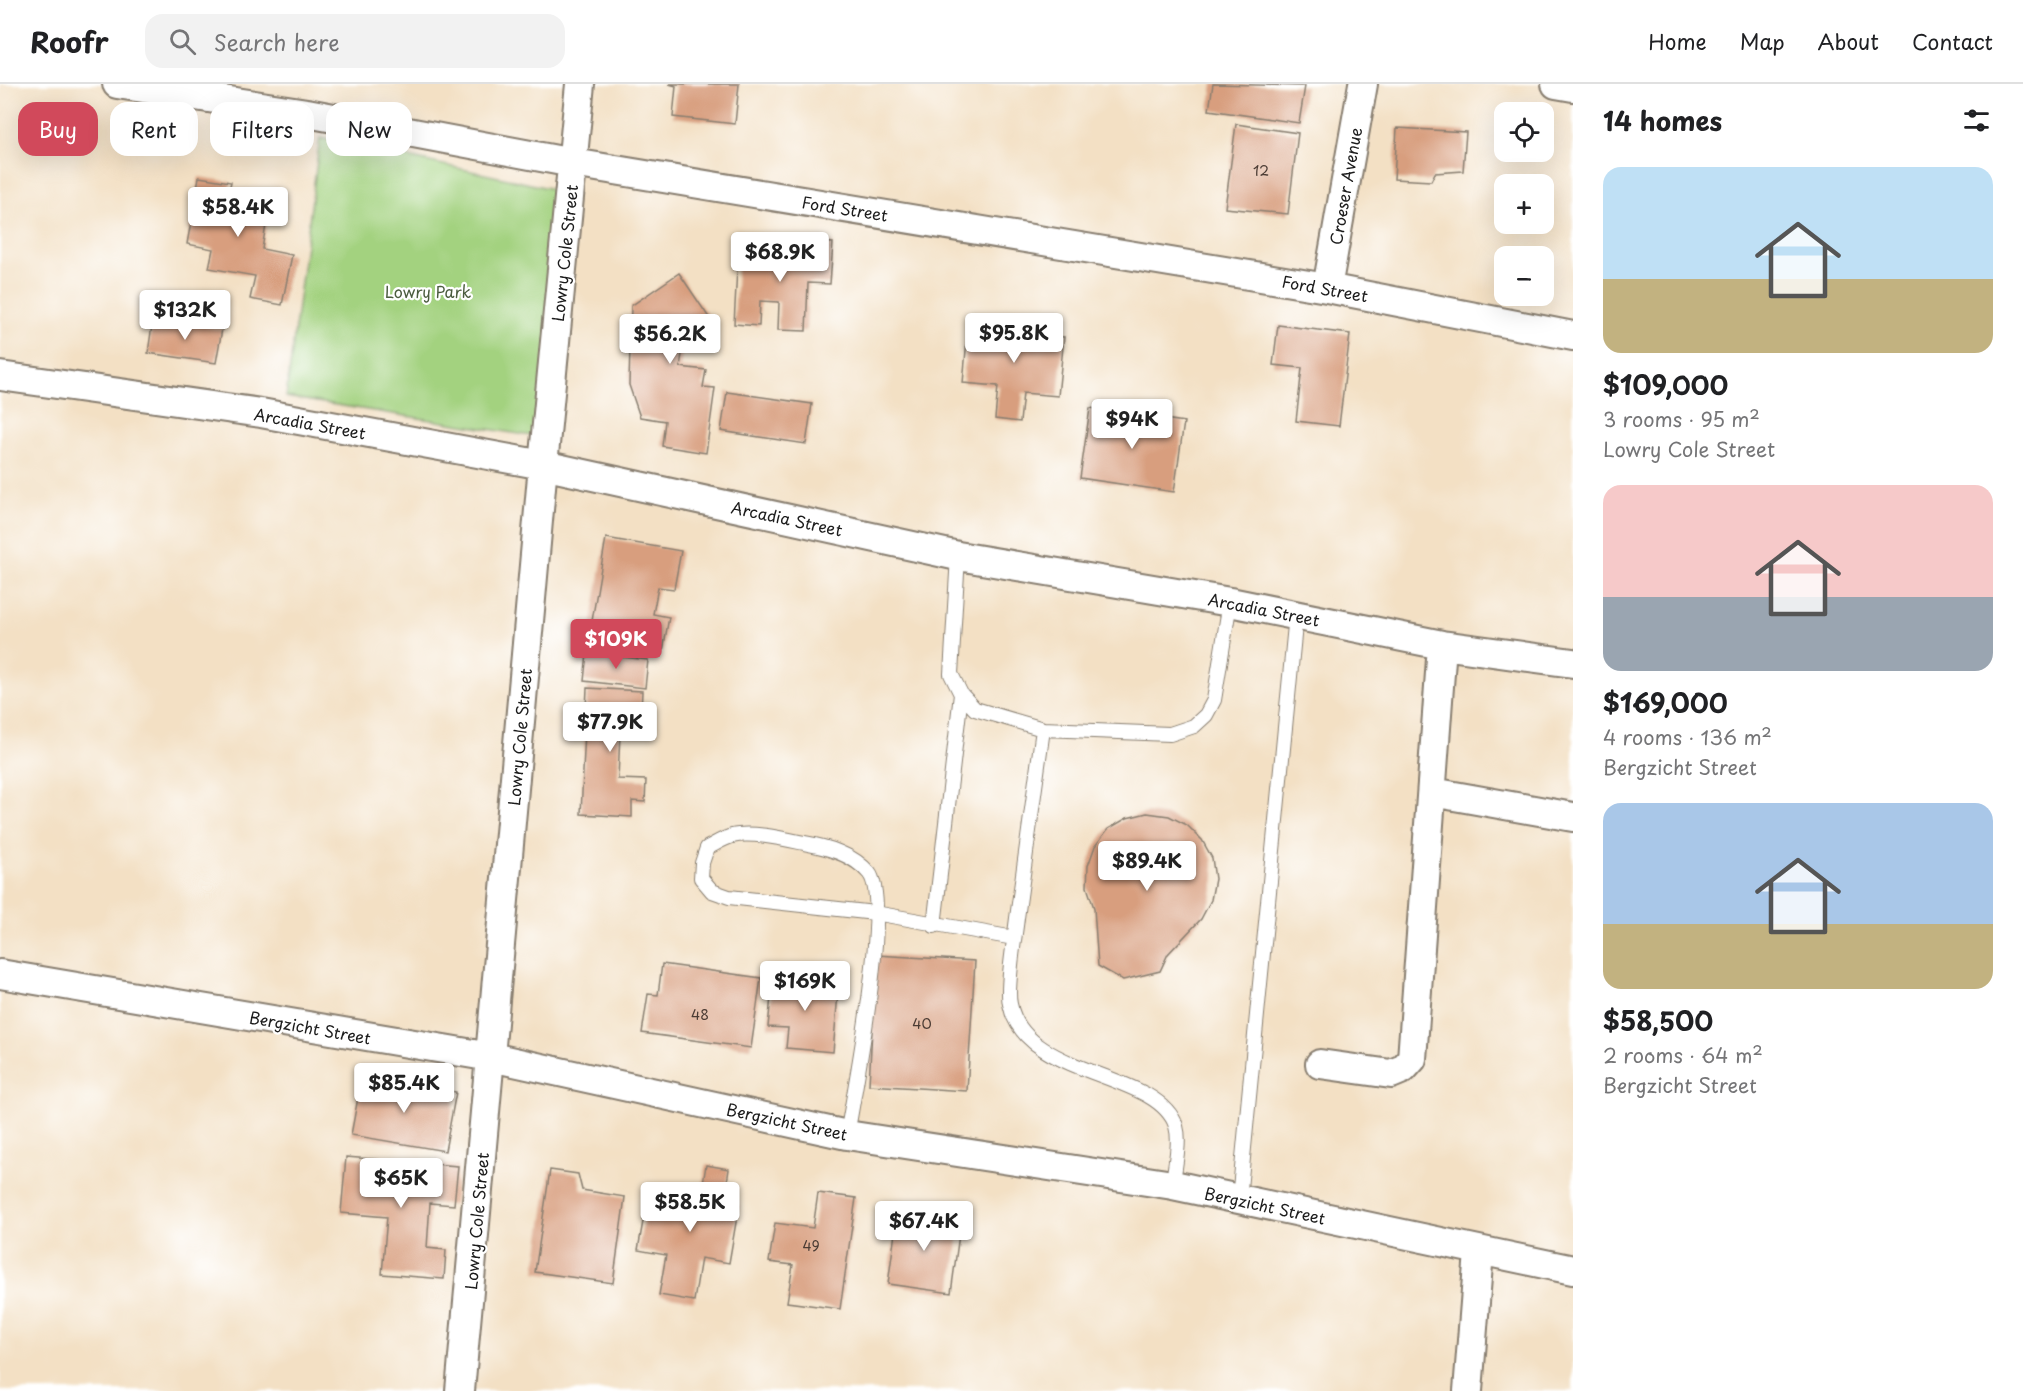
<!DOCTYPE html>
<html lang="en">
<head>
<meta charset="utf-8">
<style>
	:root { --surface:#fff; --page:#f2f2f2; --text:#202124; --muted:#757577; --line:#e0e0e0; --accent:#d1495b }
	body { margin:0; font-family:"Playpen Sans",sans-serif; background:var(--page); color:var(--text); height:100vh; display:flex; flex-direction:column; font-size:22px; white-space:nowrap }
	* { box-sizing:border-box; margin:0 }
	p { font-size:20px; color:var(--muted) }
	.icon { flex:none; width:33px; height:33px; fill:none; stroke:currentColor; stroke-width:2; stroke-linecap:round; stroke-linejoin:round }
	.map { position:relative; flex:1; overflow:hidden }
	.panel { display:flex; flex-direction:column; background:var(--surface); width:450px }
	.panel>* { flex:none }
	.top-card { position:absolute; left:18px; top:18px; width:570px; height:54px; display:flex; gap:12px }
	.tools { position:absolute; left:1494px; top:18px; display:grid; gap:12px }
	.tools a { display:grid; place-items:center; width:60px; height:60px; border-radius:12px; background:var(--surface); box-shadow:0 6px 24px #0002; font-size:30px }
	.price { position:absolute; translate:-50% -51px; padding:0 14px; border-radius:6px; background:#fff; color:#222; font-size:20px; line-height:39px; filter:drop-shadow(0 2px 3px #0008) }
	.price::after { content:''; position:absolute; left:50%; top:36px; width:18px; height:14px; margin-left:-9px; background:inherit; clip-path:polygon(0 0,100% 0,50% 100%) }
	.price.selected { background:var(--accent); color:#fff }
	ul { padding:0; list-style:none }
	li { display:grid; align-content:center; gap:12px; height:318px; padding:0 30px }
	li span { display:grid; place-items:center; height:186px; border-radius:18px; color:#555 }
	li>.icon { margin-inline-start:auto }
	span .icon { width:108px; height:108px; fill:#fffc; stroke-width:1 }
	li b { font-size:26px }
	h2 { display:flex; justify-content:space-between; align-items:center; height:72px; padding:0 30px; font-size:26px }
	.pill { padding:0 21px; border-radius:18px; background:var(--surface); box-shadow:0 6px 24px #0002; font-size:21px; line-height:54px }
	.pill.selected { background:var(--accent); color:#fff }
	header { display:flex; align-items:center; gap:36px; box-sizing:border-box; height:84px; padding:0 30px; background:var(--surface); border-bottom:2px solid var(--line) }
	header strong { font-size:28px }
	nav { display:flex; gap:33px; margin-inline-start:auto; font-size:21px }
	.search { width:420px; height:54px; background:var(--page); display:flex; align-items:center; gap:15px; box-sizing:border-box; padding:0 21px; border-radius:18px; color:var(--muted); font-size:22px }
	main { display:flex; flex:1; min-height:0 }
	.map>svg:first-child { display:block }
	.green { fill:#a3d27f; stroke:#60774e; stroke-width:1.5 }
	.building { fill:#d89e7e }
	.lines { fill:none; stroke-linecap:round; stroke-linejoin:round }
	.service-casing { stroke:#887e70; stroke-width:16 }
	.minor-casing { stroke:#887e70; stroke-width:32 }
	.service { stroke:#fff; stroke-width:14 }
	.minor { stroke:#fff; stroke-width:28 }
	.labels { text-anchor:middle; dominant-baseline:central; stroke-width:4.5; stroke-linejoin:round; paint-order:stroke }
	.number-label { font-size:14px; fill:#4b3c34 }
	.street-label { font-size:16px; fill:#1c1c1c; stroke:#fff }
	.park-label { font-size:16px; fill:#4b5c3f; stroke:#fff }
</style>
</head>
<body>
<header>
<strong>Roofr</strong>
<div class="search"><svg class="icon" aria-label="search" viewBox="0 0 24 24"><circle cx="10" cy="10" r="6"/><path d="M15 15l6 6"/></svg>Search here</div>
<nav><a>Home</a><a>Map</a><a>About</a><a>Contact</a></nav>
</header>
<main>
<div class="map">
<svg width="1573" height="1307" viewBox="0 0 1573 1307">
	<rect width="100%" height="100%" fill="#fff"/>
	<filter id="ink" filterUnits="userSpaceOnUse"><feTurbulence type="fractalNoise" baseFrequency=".0167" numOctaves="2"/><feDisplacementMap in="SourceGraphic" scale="12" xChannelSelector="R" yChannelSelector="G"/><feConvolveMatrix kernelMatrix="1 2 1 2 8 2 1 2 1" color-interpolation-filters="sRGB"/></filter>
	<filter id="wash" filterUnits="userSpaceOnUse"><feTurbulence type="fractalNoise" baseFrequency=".008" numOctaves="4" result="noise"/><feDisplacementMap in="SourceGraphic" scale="24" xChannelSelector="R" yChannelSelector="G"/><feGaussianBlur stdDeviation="1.35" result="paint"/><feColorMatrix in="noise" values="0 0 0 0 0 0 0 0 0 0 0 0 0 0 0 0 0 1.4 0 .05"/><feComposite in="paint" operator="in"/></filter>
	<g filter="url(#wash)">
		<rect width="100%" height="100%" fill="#f3e0c4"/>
		<!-- green -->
		<path class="green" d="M 320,54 L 567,108 L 544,354 L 286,313 Z"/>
		<g id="blocks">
			<!-- building -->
			<path class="building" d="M 669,0 L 739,0 L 735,40 L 673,33 L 676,2 Z
				M 1213,0 L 1305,2 L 1299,39 L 1209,26 Z
				M 1236,40 L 1298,49 L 1288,130 L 1225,124 Z
				M 1397,44 L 1466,48 L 1463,87 L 1435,89 L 1431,97 L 1394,95 Z
				M 199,93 L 231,98 L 228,109 L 270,117 L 262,165 L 292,171 L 282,221 L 250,215 L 255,192 L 209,184 L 213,165 L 187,160 Z
				M 798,157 L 833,159 L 830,200 L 808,199 L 806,247 L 778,246 L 779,218 L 760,217 L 759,242 L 734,240 L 738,165 L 798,169 Z
				M 679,189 L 714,241 L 683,264 L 680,283 L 706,286 L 703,303 L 715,304 L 706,369 L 662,362 L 665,337 L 640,333 L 629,301 L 631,222 Z
				M 153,234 L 222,245 L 216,279 L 148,269 Z
				M 997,236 L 1036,240 L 1035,251 L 1064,253 L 1058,312 L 1023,309 L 1020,338 L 995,335 L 998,302 L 963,299 L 968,244 L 996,247 Z
				M 1278,241 L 1350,250 L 1339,342 L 1296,337 L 1302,284 L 1273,281 Z
				M 727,308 L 812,320 L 806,360 L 721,347 Z
				M 1090,324 L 1184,338 L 1174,408 L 1080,394 Z
				M 606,454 L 681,467 L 674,505 L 658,503 L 653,530 L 669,533 L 663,567 L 589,555 Z
				M 587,569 L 648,576 L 645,604 L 584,597 Z
				M 587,604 L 642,607 L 640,649 L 620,649 L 618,695 L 646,696 L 645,718 L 632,717 L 632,733 L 581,730 Z
				M 1147,729 L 1169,732 L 1187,741 L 1202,756 L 1212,774 L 1215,795 L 1211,816 L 1201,835 L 1168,870 L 1160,887 L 1123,896 L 1098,882 L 1094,824 L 1087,803 L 1088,782 L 1095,762 L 1108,745 L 1127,734 Z
				M 876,871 L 975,877 L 967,1007 L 869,1001 Z
				M 662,880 L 761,894 L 751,964 L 642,949 L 648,910 L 658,911 Z
				M 773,892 L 839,898 L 833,968 L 786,964 L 788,944 L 768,943 Z
				M 362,992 L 456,1008 L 445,1067 L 351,1051 Z
				M 346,1073 L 458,1082 L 454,1121 L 430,1119 L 427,1164 L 446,1166 L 444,1195 L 382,1190 L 387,1133 L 341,1129 Z
				M 706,1081 L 729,1085 L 724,1118 L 739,1121 L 729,1179 L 701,1174 L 694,1217 L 659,1211 L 666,1171 L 638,1166 L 648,1109 L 700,1118 Z
				M 550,1086 L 578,1090 L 582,1106 L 625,1113 L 613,1199 L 535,1188 Z
				M 818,1109 L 856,1114 L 840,1225 L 787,1218 L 793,1181 L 769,1178 L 775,1139 L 813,1144 Z
				M 898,1127 L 961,1136 L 951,1209 L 888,1200 Z"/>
		</g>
	</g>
	<g filter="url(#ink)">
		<use href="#blocks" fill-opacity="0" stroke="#887e70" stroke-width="1.5"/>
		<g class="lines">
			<!-- service casing -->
			<g class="service-casing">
				<path id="service" d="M 958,472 L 951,590 L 961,610 L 975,625 L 1043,645 L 1170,650 L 1194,642 L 1206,631 L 1214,616 L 1230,518
					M 1043,645 C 1034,708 1026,771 1017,834 C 1015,852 1006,904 1010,920 C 1024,994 1158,986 1176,1042 C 1181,1059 1174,1083 1173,1101
					M 934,842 L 961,610
					M 847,1051 C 854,1009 892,817 869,789 C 853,770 827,763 804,759 C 785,755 751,747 732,752 C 724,754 715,760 707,764 L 702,779 L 701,794 L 712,807 L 729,813 L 875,829 L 1014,854
					M 1239,1115 L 1296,531"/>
			</g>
			<!-- minor casing -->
			<g class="minor-casing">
				<path id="minor" d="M 117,0 L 307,29 L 573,79 L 1327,204 L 1573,252
					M 1556,0 L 1573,3
					M 1327,204 L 1363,0
					M 0,292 L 261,329 L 543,381 L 958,472 L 1230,518 L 1442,561 L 1573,579
					M 1432,708 L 1573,733
					M 0,890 L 491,973 L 847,1051 L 1173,1101 L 1573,1186
					M 1320,980 L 1391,990 L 1403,985 L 1412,975 L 1442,561
					M 460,1307 L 543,381 L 580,0
					M 1468,1307 L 1479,1168"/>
			</g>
			<!-- service -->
			<use href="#service" class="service"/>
			<!-- minor -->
			<use href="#minor" class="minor"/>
		</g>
	</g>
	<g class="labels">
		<!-- number labels -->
		<g class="number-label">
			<text x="1261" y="86">12</text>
			<text x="700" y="930">48</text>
			<text x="922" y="939">40</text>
			<text x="811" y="1161">49</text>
		</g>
		<!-- street labels -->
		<g class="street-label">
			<text transform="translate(1345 102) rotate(-80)">Croeser Avenue</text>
			<text transform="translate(845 124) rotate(9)">Ford Street</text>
			<text transform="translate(564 169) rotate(-84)">Lowry Cole Street</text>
			<text transform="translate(1325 204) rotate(10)">Ford Street</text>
			<text transform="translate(310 339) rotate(10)">Arcadia Street</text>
			<text transform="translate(787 434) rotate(12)">Arcadia Street</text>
			<text transform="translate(1264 525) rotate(11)">Arcadia Street</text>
			<text transform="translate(519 653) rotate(-85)">Lowry Cole Street</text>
			<text transform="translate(310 943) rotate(10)">Bergzicht Street</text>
			<text transform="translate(787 1037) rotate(12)">Bergzicht Street</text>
			<text transform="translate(1265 1121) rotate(12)">Bergzicht Street</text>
			<text transform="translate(476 1137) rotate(-85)">Lowry Cole Street</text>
		</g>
		<!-- park labels -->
		<g class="park-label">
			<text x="428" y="207">Lowry Park</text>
		</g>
	</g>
</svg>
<div class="tools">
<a><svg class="icon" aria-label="locate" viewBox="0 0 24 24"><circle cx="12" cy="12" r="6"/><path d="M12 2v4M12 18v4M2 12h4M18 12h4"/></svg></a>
<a>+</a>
<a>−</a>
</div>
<b class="price" style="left:238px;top:154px">$58.4K</b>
<b class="price" style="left:780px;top:199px">$68.9K</b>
<b class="price" style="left:185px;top:257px">$132K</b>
<b class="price" style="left:1014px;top:280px">$95.8K</b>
<b class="price" style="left:670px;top:281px">$56.2K</b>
<b class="price" style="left:1132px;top:366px">$94K</b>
<b class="price selected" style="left:616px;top:586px">$109K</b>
<b class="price" style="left:610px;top:669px">$77.9K</b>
<b class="price" style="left:1147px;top:808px">$89.4K</b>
<b class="price" style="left:805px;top:928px">$169K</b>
<b class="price" style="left:404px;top:1030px">$85.4K</b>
<b class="price" style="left:401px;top:1125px">$65K</b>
<b class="price" style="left:690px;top:1149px">$58.5K</b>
<b class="price" style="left:924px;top:1168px">$67.4K</b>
<div class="top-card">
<a class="pill selected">Buy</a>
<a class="pill">Rent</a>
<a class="pill">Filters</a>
<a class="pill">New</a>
</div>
</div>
<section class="panel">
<h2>14 homes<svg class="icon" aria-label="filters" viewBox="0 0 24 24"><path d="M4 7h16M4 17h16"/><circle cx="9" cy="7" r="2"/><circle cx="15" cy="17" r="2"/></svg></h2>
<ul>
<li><span style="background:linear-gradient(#bfe0f5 60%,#c2b280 0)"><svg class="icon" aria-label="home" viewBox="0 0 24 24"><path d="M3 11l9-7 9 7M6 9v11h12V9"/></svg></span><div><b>$109,000</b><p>3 rooms · 95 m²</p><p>Lowry Cole Street</p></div></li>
<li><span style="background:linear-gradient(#f6c9c9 60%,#9aa5b1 0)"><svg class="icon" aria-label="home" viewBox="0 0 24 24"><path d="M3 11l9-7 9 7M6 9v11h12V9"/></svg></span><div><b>$169,000</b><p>4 rooms · 136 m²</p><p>Bergzicht Street</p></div></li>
<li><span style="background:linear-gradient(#a9c7e8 65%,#c2b280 0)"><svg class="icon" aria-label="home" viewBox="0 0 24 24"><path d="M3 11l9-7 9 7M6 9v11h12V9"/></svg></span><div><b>$58,500</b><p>2 rooms · 64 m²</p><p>Bergzicht Street</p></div></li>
</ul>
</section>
</main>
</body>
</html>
